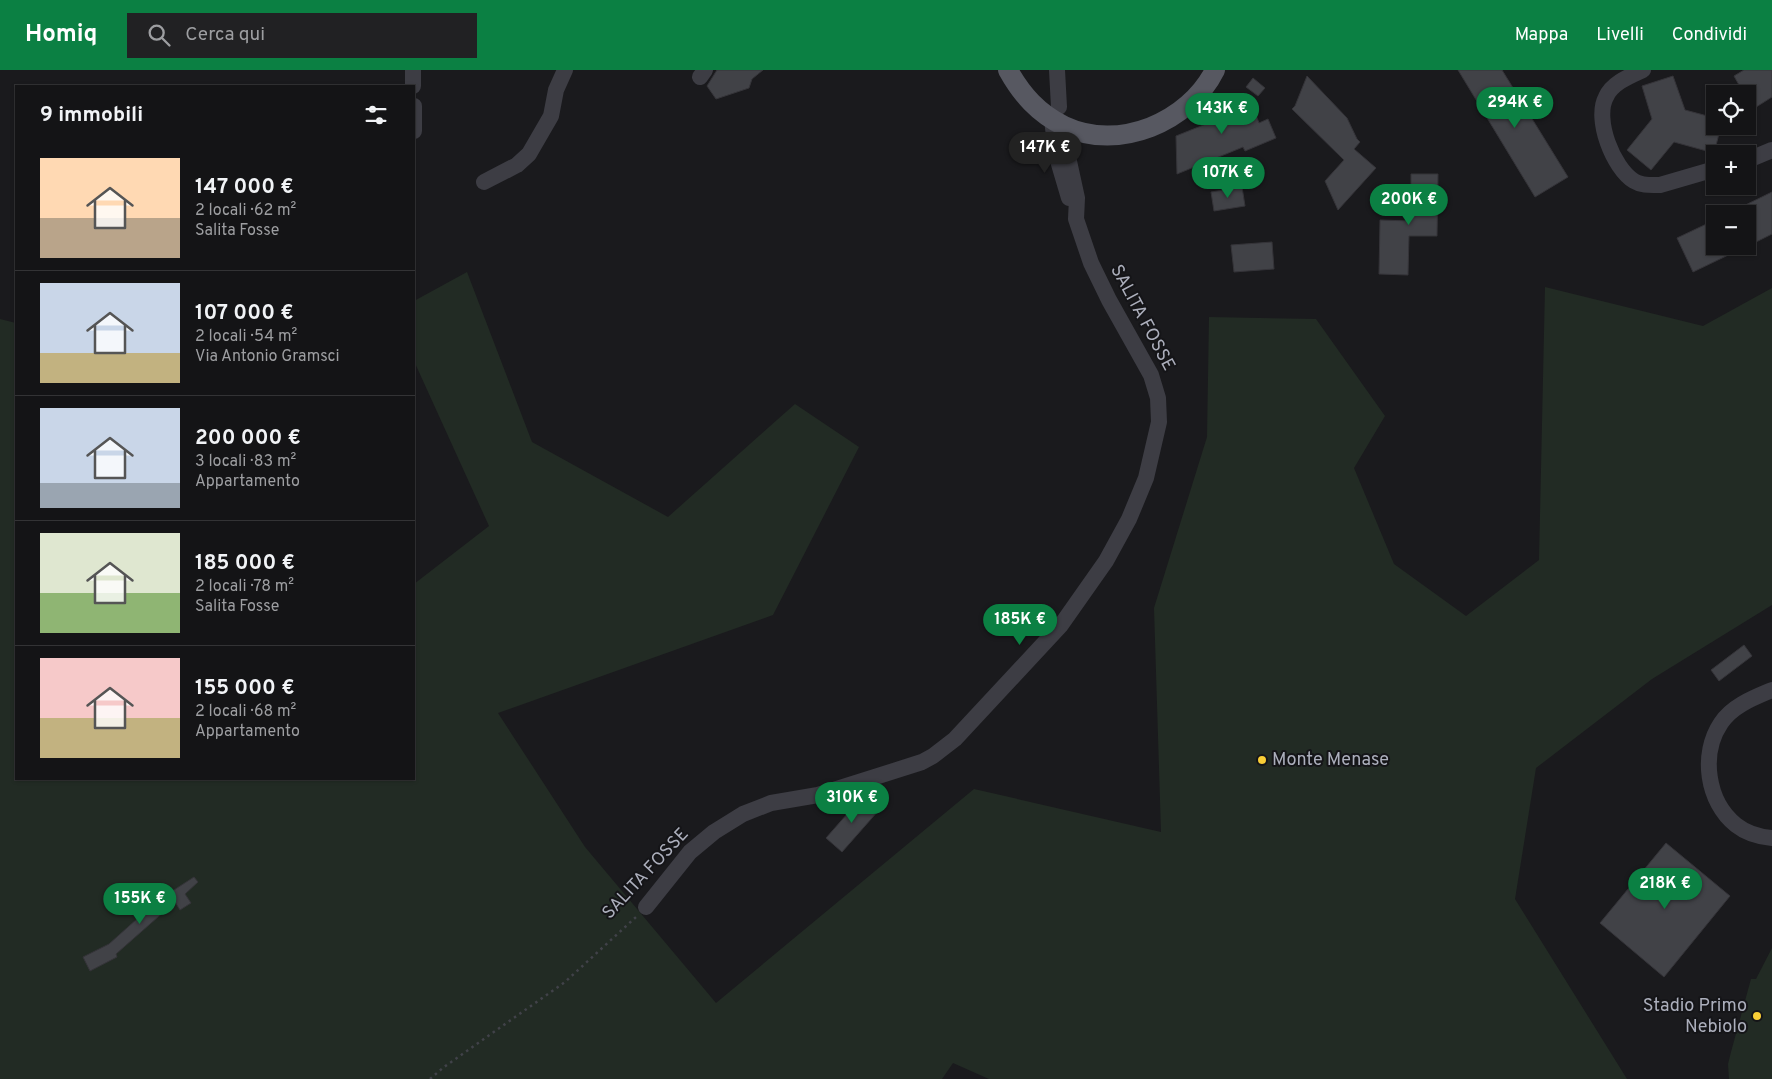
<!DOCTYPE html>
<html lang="it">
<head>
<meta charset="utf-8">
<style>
	:root { --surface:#141416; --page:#212123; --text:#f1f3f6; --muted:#9d9ea1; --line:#333335; --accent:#0b8043 }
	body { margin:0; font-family:Overpass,sans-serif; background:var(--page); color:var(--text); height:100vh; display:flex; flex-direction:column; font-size:19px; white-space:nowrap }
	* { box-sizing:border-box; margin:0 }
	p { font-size:16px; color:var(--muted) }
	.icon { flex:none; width:28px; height:28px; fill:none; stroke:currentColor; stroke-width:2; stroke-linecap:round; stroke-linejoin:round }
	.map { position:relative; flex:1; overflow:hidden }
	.drawer { position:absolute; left:15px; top:15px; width:400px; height:695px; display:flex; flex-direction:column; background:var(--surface); border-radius:0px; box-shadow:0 1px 4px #0004,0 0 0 1px var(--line) }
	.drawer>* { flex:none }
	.fabs { position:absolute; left:1706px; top:15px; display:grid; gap:10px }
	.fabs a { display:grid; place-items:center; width:50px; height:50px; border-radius:0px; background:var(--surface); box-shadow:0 1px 4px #0004,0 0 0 1px var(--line); font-size:25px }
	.price { position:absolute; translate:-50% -42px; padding:0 11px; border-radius:18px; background:var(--accent); color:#fff; font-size:16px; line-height:32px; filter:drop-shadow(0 1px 2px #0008) }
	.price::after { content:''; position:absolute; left:50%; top:30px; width:15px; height:11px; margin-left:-8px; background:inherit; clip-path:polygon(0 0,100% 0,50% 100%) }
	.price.on { background:#222; color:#fff }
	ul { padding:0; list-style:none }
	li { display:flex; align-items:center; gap:15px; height:125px; padding:0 25px }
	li+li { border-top:1px solid var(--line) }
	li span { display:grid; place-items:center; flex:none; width:140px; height:100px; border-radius:0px; color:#555 }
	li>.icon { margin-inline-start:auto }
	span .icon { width:60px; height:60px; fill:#fffc; stroke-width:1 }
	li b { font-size:21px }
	h2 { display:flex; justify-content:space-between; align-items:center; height:60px; padding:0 25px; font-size:21px }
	header { display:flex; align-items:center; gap:30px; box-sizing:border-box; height:70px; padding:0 25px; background:var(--accent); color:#fff }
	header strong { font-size:24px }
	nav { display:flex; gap:28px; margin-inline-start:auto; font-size:18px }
	.search { width:350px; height:45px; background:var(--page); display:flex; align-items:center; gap:12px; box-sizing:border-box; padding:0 18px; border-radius:0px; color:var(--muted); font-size:19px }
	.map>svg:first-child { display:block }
	.green { fill:#222b24 }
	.building { fill:#414247; stroke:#353439 }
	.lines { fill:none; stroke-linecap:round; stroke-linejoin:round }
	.path { stroke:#414249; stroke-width:2.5; stroke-dasharray:2.5 4; stroke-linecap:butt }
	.minor { stroke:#3d3d44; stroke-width:16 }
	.major { stroke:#575861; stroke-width:20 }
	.poi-dot { fill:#f9ce36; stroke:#151518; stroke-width:2 }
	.labels { text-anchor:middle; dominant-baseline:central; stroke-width:4; stroke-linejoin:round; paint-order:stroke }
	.street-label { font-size:18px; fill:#acafbc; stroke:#151518 }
	.poi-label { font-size:18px; fill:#acafbc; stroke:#151518; text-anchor:start }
</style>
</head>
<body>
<header>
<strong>Homiq</strong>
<div class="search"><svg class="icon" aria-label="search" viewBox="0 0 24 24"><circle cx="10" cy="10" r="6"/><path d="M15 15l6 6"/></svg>Cerca qui</div>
<nav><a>Mappa</a><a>Livelli</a><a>Condividi</a></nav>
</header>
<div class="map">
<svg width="1772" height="1009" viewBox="0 0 1772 1009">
	<rect width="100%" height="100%" fill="#1a1a1d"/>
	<!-- green -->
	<path class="green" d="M 467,202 L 532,372 L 668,447 L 795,334 L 859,377 L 773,545 L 498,643 L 585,777 L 716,933 L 974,719 L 1161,762 L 1154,538 L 1207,367 L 1209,247 L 1316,249 L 1385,346 L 1354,398 L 1394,494 L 1466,546 L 1539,490 L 1545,217 L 1703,256 L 1772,218 L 1772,535 L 1652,609 L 1536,698 L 1515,829 L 1627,1009 L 989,1009 L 953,993 L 942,1009 L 0,1009 L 0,249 L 16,253 L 16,709 L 414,709 L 414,514 L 489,456 L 414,291 L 414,231 Z
		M 1772,878 L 1772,1009 L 1729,1009 L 1728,994 L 1731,982 L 1751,909 L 1756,909 Z"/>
	<!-- building -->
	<path class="building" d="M 717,0 L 763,0 L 752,9 L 749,18 L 716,29 L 707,16 Z
		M 1458,0 L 1502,0 L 1568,107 L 1535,127 Z
		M 1744,0 L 1772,0 L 1772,27 L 1753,39 L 1748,29 L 1748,24 L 1744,24 L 1734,6 Z
		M 1307,6 L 1347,48 L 1357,69 L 1360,72 L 1354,79 L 1376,98 L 1338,140 L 1325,111 L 1344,90 L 1292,39 L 1295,36 Z
		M 1673,6 L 1685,40 L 1715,48 L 1715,56 L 1721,56 L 1714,83 L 1674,72 L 1651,100 L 1627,80 L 1652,49 L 1642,16 Z
		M 1253,8 L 1265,18 L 1258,26 L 1246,17 Z
		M 1249,27 L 1259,53 L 1268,49 L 1276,68 L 1245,81 L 1243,77 L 1177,104 L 1176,66 L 1206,54 L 1203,46 Z
		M 1411,104 L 1438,104 L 1437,166 L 1409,166 L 1408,205 L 1379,204 L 1380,150 L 1411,151 Z
		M 1242,117 L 1245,136 L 1214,141 L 1211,122 Z
		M 1772,122 L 1772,164 L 1748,176 L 1748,144 L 1727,144 Z
		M 1715,150 L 1715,176 L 1747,176 L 1693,202 L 1677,168 Z
		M 1272,172 L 1274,199 L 1234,202 L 1231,175 Z
		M 1744,575 L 1752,586 L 1719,611 L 1711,600 Z
		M 863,726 L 879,740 L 842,782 L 826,768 Z
		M 1666,773 L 1730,826 L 1664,907 L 1600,853 Z
		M 194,807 L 198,812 L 185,824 L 191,833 L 180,840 L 175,832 L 116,884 L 117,887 L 90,901 L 83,887 L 109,874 L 157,831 Z"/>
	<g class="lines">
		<!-- path -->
		<path class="path" d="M 430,1009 L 444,997 L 565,912 L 636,847"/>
		<!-- minor -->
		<path class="minor" d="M 1057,0 L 1059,37
			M 1643,0 C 1630,6 1612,13 1606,27 C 1594,49 1613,98 1634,111 C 1642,116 1651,115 1660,115 L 1715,99
			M 700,7 L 705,0
			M 413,16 L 413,0
			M 414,36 L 414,61
			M 1052,49 L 1056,84 L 1069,128
			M 1748,90 L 1772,80
			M 484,112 L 517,95 L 529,84 L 551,46 L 556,20 L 565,0
			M 1772,620 C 1753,628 1732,636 1721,653 C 1700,684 1707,732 1736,755 C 1746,763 1760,767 1772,768
			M 646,837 L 690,782 L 714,762 L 743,744 L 771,733 L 818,725 L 922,692 L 933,686 L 955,669 L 1061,555 L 1106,491 L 1129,449 L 1146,408 L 1159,352 L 1158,328 L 1151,305 L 1109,230 L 1091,193 L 1076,149 L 1077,128 L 1065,73"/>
		<!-- major -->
		<path class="major" d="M 1008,0 C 1022,25 1038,43 1064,56 C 1119,82 1189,52 1215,0"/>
	</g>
	<!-- markers -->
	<g class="poi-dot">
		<circle cx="1262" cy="690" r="5"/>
		<circle cx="1757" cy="946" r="5"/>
	</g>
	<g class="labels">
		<!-- street labels -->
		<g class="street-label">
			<text transform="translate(1142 248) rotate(62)">SALITA FOSSE</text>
			<text transform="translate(646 804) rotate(-47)">SALITA FOSSE</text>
		</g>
		<!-- poi labels -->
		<g class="poi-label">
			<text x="1272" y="690">Monte Menase</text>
			<text x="1747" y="936" text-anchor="end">Stadio Primo<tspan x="1747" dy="21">Nebiolo</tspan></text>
		</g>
	</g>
</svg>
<div class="fabs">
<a><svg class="icon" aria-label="locate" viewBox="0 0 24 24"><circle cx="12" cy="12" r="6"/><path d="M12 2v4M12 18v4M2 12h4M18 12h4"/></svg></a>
<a>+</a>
<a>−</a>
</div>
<b class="price" style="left:1515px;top:59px">294K €</b>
<b class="price" style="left:1222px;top:65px">143K €</b>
<b class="price on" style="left:1045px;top:104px">147K €</b>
<b class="price" style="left:1228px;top:129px">107K €</b>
<b class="price" style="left:1409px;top:156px">200K €</b>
<b class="price" style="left:1020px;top:576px">185K €</b>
<b class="price" style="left:852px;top:754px">310K €</b>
<b class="price" style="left:1665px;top:840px">218K €</b>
<b class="price" style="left:140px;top:855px">155K €</b>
<section class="drawer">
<h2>9 immobili<svg class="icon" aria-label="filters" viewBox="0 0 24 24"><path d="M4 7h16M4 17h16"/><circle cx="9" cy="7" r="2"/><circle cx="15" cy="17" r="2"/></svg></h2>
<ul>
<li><span style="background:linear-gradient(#ffd9b3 60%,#b9a48a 0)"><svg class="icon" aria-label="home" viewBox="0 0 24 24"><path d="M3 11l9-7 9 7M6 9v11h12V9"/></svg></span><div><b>147 000 €</b><p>2 locali · 62 m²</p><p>Salita Fosse</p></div></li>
<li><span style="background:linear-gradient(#c9d6e8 70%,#c2b280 0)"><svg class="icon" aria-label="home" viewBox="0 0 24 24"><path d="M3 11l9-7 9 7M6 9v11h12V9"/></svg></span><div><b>107 000 €</b><p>2 locali · 54 m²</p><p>Via Antonio Gramsci</p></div></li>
<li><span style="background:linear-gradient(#c9d6e8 75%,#9aa5b1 0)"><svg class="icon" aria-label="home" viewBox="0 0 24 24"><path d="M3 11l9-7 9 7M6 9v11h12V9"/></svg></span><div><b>200 000 €</b><p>3 locali · 83 m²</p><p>Appartamento</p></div></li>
<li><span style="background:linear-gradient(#dfe7d0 60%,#8fb573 0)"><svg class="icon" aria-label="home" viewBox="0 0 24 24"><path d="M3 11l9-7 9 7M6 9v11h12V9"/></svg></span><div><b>185 000 €</b><p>2 locali · 78 m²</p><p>Salita Fosse</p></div></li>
<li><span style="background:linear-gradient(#f6c9c9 60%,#c2b280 0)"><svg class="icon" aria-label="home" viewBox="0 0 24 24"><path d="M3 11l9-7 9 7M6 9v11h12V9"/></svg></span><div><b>155 000 €</b><p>2 locali · 68 m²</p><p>Appartamento</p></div></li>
</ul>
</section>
</div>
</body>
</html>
